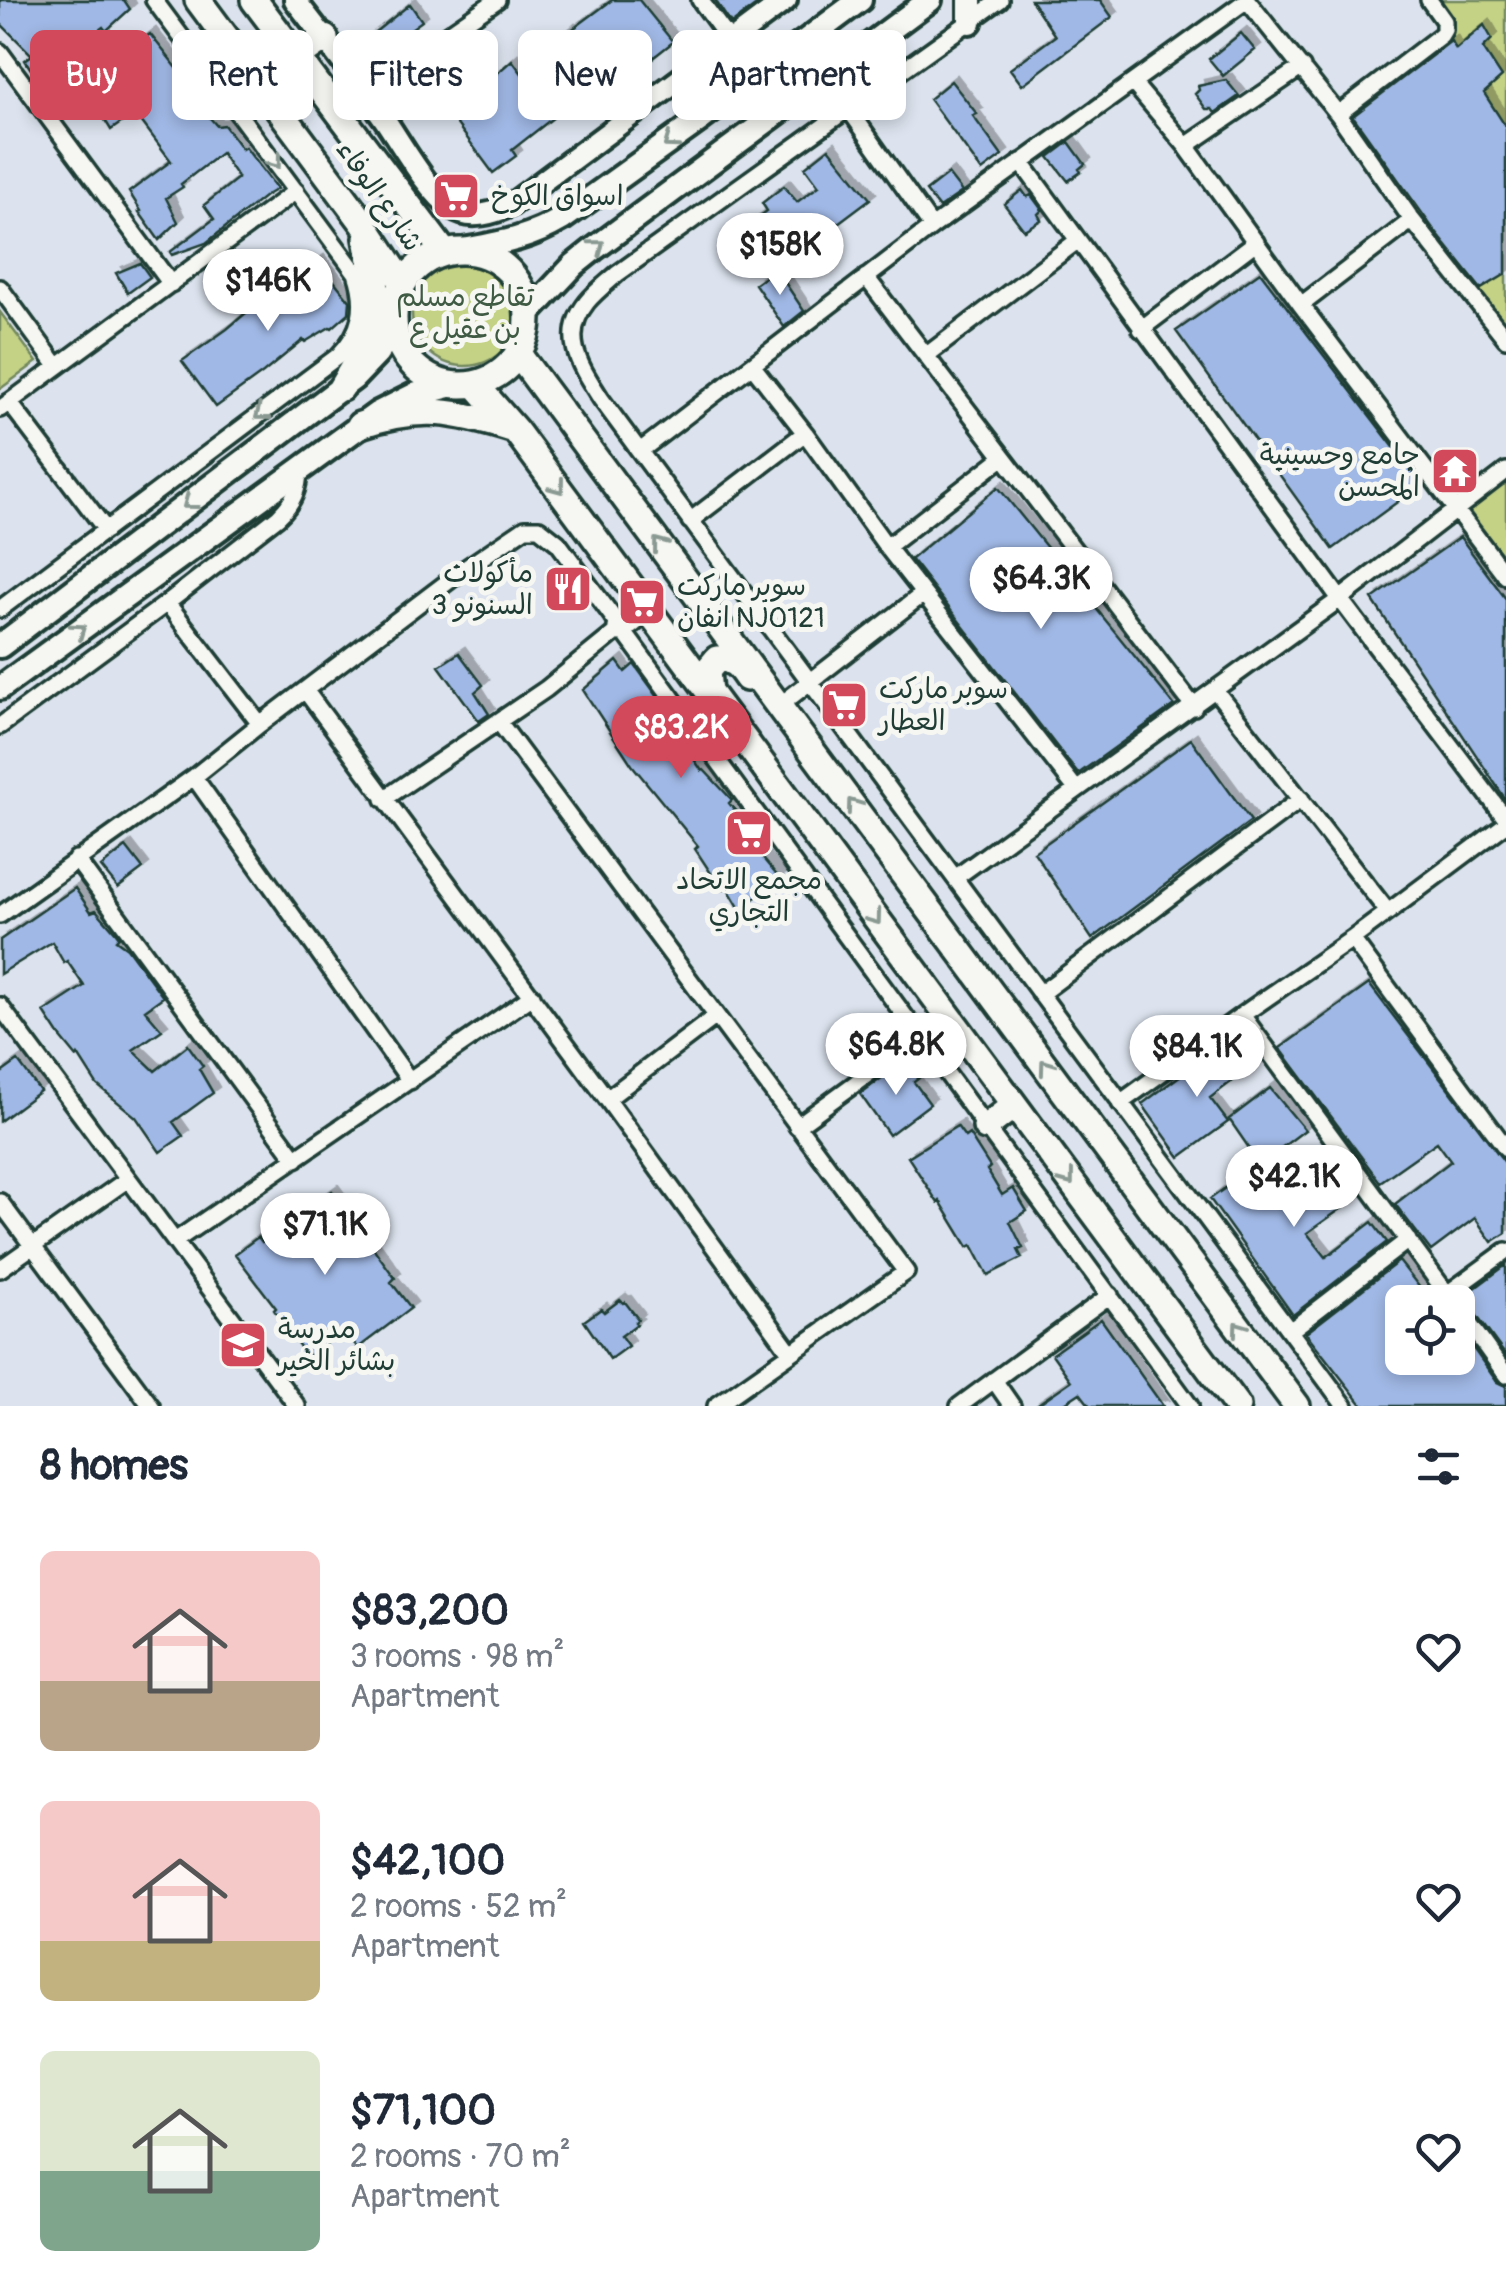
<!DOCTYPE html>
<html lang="en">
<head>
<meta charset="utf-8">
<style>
	:root { --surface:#fff; --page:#f6f6f7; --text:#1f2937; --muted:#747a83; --accent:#d1495b }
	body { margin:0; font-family:Pangolin,"Playpen Sans Arabic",sans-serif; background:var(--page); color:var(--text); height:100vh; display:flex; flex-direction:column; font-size:38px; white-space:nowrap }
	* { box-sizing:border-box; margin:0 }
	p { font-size:32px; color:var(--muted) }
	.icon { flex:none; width:55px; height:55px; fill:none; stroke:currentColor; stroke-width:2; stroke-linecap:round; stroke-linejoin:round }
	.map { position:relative; height:1406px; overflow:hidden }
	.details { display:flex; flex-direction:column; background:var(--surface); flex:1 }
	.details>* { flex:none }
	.banner { position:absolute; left:30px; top:30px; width:1000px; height:90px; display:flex; gap:20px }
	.controls { position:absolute; left:1385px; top:1285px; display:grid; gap:20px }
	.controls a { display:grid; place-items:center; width:90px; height:90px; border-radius:15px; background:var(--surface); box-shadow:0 5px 15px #0003; font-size:50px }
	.price { position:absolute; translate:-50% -85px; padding:0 22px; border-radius:35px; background:#fff; color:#222; font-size:32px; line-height:65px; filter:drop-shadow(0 2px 5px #0008) }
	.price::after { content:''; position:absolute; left:50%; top:60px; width:30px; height:22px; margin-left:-15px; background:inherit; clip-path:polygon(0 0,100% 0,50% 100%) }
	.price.selected { background:var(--accent); color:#fff }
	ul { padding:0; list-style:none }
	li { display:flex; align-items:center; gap:30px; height:250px; padding:0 40px }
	li span { display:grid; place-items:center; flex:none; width:280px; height:200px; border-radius:15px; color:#555 }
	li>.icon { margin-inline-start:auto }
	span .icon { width:120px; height:120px; fill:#fffc; stroke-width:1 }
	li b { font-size:42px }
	h2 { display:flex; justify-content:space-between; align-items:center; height:120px; padding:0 40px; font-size:42px }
	.pill { padding:0 35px; border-radius:15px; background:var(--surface); box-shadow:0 5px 15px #0003; font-size:35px; line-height:90px }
	.pill.selected { background:var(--accent); color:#fff }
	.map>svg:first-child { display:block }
	.green { fill:#c4d286; stroke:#72885d; stroke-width:2.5 }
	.building { fill:#a0b8e5; stroke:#1f3d34; stroke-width:2.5; filter:url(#shadow) }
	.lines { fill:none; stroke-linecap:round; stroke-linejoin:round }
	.minor-casing { stroke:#1f3d34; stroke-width:22 }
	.tertiary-casing { stroke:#1f3d34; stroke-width:28 }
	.secondary-casing { stroke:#1f3d34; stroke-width:30 }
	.primary-casing { stroke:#1f3d34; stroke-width:32 }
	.minor { stroke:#f6f6f2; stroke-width:15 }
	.tertiary { stroke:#f6f6f2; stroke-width:20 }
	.secondary { stroke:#f6f6f2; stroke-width:22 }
	.primary { stroke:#f6f6f2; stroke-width:25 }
	.oneway { stroke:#8a9a93 }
	.labels { text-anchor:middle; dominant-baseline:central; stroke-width:10; stroke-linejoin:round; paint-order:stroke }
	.street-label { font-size:28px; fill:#1f3d34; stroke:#f6f6f2 }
	.poi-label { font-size:28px; fill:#1f3d34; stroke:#f6f6f2; text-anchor:start }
	.park-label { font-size:28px; fill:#405b44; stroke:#f6f6f2 }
</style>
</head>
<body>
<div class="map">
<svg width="1506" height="1406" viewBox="0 0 1506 1406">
	<defs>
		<filter id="shadow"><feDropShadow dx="6" dy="-6" stdDeviation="0" flood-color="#0004"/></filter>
	</defs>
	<rect width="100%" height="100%" fill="#dce3ee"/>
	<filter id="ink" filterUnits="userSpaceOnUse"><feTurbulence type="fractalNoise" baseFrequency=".01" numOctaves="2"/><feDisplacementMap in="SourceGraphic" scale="20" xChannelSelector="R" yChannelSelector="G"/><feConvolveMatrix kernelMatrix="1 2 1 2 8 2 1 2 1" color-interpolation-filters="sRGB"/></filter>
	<g filter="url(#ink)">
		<!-- green -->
		<path class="green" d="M 1424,0 L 1506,0 L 1506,339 L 1338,114 L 1444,31 Z
			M412 313a53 53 0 1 1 106 0a53 53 0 1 1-106 0Z
			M 0,312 L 37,362 L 0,389 Z
			M 1506,471 L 1506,576 L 1457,510 Z"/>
		<!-- building -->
		<path class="building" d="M 0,0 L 124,0 L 130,9 L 106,31 L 103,27 L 80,44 L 82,47 L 49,72 L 46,68 L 32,71 L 25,60 L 32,55 L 0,23 Z
			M 612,0 L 639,0 L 673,42 L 593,105 L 548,49 L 569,30 L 570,31 Z
			M 715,0 L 763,0 L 731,24 Z
			M 1031,0 L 1100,0 L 1112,17 L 1022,85 L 1010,69 L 1055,36 Z
			M 410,4 L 422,21 L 375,55 L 364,41 Z
			M 1484,25 L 1492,39 L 1483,48 L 1502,77 L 1484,93 L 1506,127 L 1506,274 L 1481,289 L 1434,230 L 1353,116 L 1451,41 L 1456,49 Z
			M 1241,33 L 1255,50 L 1223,76 L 1209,59 Z
			M 150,34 L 189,83 L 196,80 L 208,96 L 197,103 L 217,126 L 224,125 L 242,149 L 245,147 L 277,189 L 265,196 L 206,243 L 172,255 L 170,252 L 214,219 L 204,205 L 238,178 L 221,153 L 181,184 L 183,187 L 166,198 L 178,222 L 159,240 L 139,212 L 141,211 L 129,192 L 171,161 L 135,113 L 111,130 L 83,84 Z
			M 512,60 L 554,117 L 512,150 L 516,156 L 493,173 L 450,115 Z
			M 1226,80 L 1239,96 L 1215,113 L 1212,109 L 1206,109 L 1195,94 L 1199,90 L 1198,86 Z
			M 951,81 L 977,114 L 973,116 L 1002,156 L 982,171 L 929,99 Z
			M 1069,142 L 1085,164 L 1079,169 L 1081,172 L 1068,181 L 1049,157 Z
			M 829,148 L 870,199 L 822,235 L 828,243 L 815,253 L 806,244 L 775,268 L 744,228 L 767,211 L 762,203 L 784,186 L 797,202 L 819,186 L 805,167 Z
			M 948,174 L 962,192 L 939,208 L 926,191 Z
			M 1022,190 L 1027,197 L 1031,195 L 1042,210 L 1038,214 L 1041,220 L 1024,230 L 1004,204 Z
			M 318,261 L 350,301 L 349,313 L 332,328 L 330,327 L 305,342 L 303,340 L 263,373 L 216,407 L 182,361 L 227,329 L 267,295 L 272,300 L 297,281 L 295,279 Z
			M 140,263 L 150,277 L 128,293 L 116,273 Z
			M 776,269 L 804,311 L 784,327 L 755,284 Z
			M 1260,272 L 1422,484 L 1333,549 L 1176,331 Z
			M 998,487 L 1174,705 L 1078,774 L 911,559 Z
			M 1460,537 L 1506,599 L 1506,800 L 1372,599 Z
			M 459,653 L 483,685 L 475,692 L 489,714 L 479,721 L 439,666 Z
			M 617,661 L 625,672 L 634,664 L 692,744 L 687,749 L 702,771 L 704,770 L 732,800 L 729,803 L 766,849 L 760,855 L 780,879 L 740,909 L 727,887 L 722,890 L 695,849 L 698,846 L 632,765 L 583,690 Z
			M 1191,739 L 1251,821 L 1092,939 L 1034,852 Z
			M 126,847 L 143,869 L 118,888 L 101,867 Z
			M 75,888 L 91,912 L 96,910 L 116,933 L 119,937 L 116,940 L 127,948 L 163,997 L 145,1010 L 162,1030 L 133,1050 L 155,1071 L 188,1045 L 203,1066 L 199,1069 L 213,1093 L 173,1122 L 183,1136 L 160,1152 L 136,1117 L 97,1085 L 78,1055 L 77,1057 L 59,1035 L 44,1012 L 84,986 L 67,961 L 64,963 L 52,942 L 0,974 L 0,940 Z
			M 1369,984 L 1506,1164 L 1506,1233 L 1492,1242 L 1475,1218 L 1431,1251 L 1395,1204 L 1451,1161 L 1437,1142 L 1380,1182 L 1280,1048 Z
			M 1239,1038 L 1257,1062 L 1210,1098 L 1228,1122 L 1180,1157 L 1142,1104 L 1189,1069 L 1195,1077 Z
			M 906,1060 L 919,1078 L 914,1082 L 930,1104 L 889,1135 L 860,1094 Z
			M 18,1061 L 40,1091 L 0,1121 L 0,1074 Z
			M 1270,1088 L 1305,1130 L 1260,1164 L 1229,1119 Z
			M 957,1126 L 965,1137 L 969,1134 L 990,1167 L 987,1170 L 1002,1195 L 1013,1188 L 1027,1211 L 1010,1222 L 1023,1248 L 1018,1250 L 1022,1258 L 988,1275 L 972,1245 L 968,1247 L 940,1201 L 938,1203 L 908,1157 Z
			M 1319,1157 L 1355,1199 L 1307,1233 L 1326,1257 L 1372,1222 L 1387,1242 L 1293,1315 L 1210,1199 L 1258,1164 L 1276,1190 Z
			M 332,1191 L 395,1278 L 391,1282 L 411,1308 L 358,1348 L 344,1330 L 307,1357 L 274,1310 L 276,1308 L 235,1254 L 258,1237 L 262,1242 Z
			M 1399,1261 L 1431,1302 L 1402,1302 L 1402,1358 L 1458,1358 L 1458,1327 L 1497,1382 L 1506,1386 L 1506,1406 L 1363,1406 L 1313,1342 L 1306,1333 Z
			M 1506,1265 L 1506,1356 L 1463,1297 Z
			M 620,1300 L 623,1303 L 625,1302 L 638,1319 L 635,1322 L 637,1324 L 621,1336 L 628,1346 L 610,1359 L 584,1321 L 601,1309 L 604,1312 Z
			M 1101,1319 L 1163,1406 L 1090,1406 L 1080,1393 L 1060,1406 L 1035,1406 L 1071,1381 L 1052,1354 Z"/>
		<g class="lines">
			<!-- minor casing -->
			<g class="minor-casing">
				<path id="minor" d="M 700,0 L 730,41
					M 1000,0 L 617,274 C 607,283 595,292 587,302 C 559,337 581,367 601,399 L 1345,1406
					M 1247,0 L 1338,114 L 1412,220 L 1506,339
					M 0,52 L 171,284
					M 1133,83 L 1186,146 L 1301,305 L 1506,576
					M 365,91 L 497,0
					M 848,108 L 932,227
					M 1338,114 L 1441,35 L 1444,30 L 1444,21 L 1429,0
					M 1186,146 L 1302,67
					M 1021,162 L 1340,599 L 1506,819
					M 866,277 L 1194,707
					M 0,288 L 57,366
					M 1301,305 L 1412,220
					M 1141,329 L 1256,242
					M 927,355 L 1077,241
					M 752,365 L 805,433 L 887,547 L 1076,789
					M 9,402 L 106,530
					M 0,409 L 296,191
					M 640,451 L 932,227 L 1247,0
					M 690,521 L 805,433
					M 887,547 L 1002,458
					M 167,603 L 260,724
					M 0,609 L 338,356 C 362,332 367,305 356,273 L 154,0
					M 621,628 L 1190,1406
					M 305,690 L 607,1099 L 791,1353
					M 1215,690 L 1388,912
					M 779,706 L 923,594
					M 499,722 L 906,1272 L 716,1406
					M 0,726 L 167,603 L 278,517 C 293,503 299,489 299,469
					M 194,777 L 410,1081
					M 76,859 L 296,1159
					M 955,878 L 1340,599 L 1506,471
					M 0,915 L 194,777 L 260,724 L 466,568 L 525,528 L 539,528 L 558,543 L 621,628 L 546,689 L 384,799
					M 1352,939 L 1506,1148
					M 1040,994 L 1301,799
					M 0,1006 L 297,1406
					M 1242,1015 L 1453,1302
					M 607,1099 L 716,1016
					M 1120,1103 L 1242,1015 L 1352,939 L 1506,824
					M 797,1126 L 920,1036
					M 0,1202 L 151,1406
					M 175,1241 L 532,996
					M 0,1269 L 128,1179
					M 1447,1294 L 1506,1251
					M 1458,1308 L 1506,1375
					M 1290,1331 L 1408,1240
					M 994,1380 L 1012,1406
					M 959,1406 L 1110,1295"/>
			</g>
			<!-- tertiary casing -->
			<g class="tertiary-casing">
				<path id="tertiary" d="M 295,0 C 325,39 355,77 383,117 C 401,143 428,192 453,209 C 470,221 495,213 511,205 L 786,0"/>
			</g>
			<!-- secondary casing -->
			<g class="secondary-casing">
				<path id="secondary" d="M 970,22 L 970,0
					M 463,250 C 501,243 528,239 562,219 L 701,119 L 860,0
					M 528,314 L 574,265 L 594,249 L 930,0
					M 0,646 L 354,378 L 377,354 L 394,327
					M 0,688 L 378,413 L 414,395 L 453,385"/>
			</g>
			<!-- primary casing -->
			<g class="primary-casing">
				<path id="primary" d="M 198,0 L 364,224 L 403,283
					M 254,0 L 444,252
					M 298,57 L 325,38
					M394 318a67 67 0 1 1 134 0a67 67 0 1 1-134 0Z
					M 518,354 L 1297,1406
					M 475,384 L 516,431 L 1237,1406
					M 341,388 L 372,336 L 380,310 L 367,238
					M 360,425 C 421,404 455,411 515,430
					M 621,628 L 647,607
					M 709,693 L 707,671 L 717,659 C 733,658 739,666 747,678
					M 986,1127 L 1013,1106"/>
			</g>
			<!-- minor -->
			<use href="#minor" class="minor"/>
			<!-- tertiary -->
			<use href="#tertiary" class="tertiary"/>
			<!-- secondary -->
			<use href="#secondary" class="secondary"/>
			<!-- primary -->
			<use href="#primary" class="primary"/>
		</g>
		<!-- one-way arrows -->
		<defs><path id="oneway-chevron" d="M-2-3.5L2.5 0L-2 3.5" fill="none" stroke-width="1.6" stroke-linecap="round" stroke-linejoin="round" transform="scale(2.5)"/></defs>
		<g class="oneway">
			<use href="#oneway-chevron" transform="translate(670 142) rotate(144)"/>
			<use href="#oneway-chevron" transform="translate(275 162) rotate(53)"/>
			<use href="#oneway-chevron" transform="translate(598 246) rotate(-38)"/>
			<use href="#oneway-chevron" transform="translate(261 414) rotate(143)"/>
			<use href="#oneway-chevron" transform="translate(558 487) rotate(53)"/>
			<use href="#oneway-chevron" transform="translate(189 503) rotate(143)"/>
			<use href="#oneway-chevron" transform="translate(659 544) rotate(-127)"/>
			<use href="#oneway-chevron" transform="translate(79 630) rotate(-36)"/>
			<use href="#oneway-chevron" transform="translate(853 805) rotate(-126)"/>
			<use href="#oneway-chevron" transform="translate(875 918) rotate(54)"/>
			<use href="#oneway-chevron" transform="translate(1046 1066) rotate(-126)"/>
			<use href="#oneway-chevron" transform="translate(1068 1179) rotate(53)"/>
			<use href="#oneway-chevron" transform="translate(1239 1328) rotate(-126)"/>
		</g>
	</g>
	<!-- icons -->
	<defs>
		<g id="supermarket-square" transform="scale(2.5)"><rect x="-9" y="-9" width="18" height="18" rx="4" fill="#d1495b" stroke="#f6f6f2"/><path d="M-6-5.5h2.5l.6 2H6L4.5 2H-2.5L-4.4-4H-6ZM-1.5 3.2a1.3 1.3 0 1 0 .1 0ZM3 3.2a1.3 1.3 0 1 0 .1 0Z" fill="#fff"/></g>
		<g id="temple-square" transform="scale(2.5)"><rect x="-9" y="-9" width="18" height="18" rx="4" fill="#d1495b" stroke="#f6f6f2"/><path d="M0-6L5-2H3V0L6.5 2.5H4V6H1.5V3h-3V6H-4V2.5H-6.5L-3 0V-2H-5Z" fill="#fff"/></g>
		<g id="restaurant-square" transform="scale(2.5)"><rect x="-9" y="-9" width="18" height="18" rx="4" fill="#d1495b" stroke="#f6f6f2"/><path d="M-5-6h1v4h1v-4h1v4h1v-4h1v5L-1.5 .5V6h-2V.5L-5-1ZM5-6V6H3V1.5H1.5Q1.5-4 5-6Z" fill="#fff"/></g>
		<g id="school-square" transform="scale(2.5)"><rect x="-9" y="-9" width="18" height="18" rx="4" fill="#d1495b" stroke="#f6f6f2"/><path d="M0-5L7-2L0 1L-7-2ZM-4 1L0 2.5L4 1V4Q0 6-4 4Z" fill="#fff"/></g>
	</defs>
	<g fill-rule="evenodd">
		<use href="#supermarket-square" x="456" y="196"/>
		<use href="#temple-square" x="1455" y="471"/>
		<use href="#restaurant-square" x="568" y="589"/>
		<use href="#supermarket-square" x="642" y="602"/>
		<use href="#supermarket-square" x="844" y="705"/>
		<use href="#supermarket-square" x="749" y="833"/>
		<use href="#school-square" x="243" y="1345"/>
	</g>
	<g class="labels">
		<!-- street labels -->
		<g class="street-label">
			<text transform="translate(379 196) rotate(55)">شارع الوفاء</text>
		</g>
		<!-- poi labels -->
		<g class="poi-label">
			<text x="491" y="196">اسواق الكوخ</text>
			<text x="1420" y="455" text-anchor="end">جامع وحسينية<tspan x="1420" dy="32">المحسن</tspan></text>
			<text x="533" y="573" text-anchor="end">مأكولات<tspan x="533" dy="32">السنونو 3</tspan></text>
			<text x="677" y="586">سوبر ماركت<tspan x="677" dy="32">انفان NJ0121</tspan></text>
			<text x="879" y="689">سوبر ماركت<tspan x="879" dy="32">العطار</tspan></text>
			<text x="749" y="880" text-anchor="middle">مجمع الاتحاد<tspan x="749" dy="32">التجاري</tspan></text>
			<text x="278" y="1329">مدرسة<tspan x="278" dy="32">بشائر الخير</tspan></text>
		</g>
		<!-- park labels -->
		<g class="park-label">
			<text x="465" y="297">تقاطع مسلم<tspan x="465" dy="32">بن عقيل ع</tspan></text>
		</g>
	</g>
</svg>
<div class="controls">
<a><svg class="icon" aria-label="locate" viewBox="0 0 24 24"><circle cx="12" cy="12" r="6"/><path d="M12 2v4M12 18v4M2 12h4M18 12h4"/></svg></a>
</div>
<b class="price" style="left:780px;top:298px">$158K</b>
<b class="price" style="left:268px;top:334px">$146K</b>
<b class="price" style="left:1041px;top:632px">$64.3K</b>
<b class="price selected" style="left:681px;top:781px">$83.2K</b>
<b class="price" style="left:896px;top:1098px">$64.8K</b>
<b class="price" style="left:1197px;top:1100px">$84.1K</b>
<b class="price" style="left:1294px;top:1230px">$42.1K</b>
<b class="price" style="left:325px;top:1278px">$71.1K</b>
<div class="banner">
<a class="pill selected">Buy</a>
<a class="pill">Rent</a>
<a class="pill">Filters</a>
<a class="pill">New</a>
<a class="pill">Apartment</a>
</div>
</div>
<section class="details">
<h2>8 homes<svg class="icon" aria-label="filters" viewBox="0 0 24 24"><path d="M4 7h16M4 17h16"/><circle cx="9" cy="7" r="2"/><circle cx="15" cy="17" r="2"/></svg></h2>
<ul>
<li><span style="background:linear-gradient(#f6c9c9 65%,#b9a48a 0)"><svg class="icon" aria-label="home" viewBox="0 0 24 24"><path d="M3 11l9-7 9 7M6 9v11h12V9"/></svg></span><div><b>$83,200</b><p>3 rooms · 98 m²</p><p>Apartment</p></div><svg class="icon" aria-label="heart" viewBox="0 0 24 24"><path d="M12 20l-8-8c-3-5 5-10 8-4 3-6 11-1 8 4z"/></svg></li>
<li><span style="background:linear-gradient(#f6c9c9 70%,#c2b280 0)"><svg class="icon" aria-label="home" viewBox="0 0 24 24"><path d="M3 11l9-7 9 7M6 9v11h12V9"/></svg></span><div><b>$42,100</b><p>2 rooms · 52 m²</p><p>Apartment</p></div><svg class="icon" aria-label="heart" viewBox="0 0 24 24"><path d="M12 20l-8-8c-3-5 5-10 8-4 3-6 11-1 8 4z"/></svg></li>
<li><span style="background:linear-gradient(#dfe7d0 60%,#7fa58c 0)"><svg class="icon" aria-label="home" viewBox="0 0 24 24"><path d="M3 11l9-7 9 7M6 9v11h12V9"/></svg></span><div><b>$71,100</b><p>2 rooms · 70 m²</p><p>Apartment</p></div><svg class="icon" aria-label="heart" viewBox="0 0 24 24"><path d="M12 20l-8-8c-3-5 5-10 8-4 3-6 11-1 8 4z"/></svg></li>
</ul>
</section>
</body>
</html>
